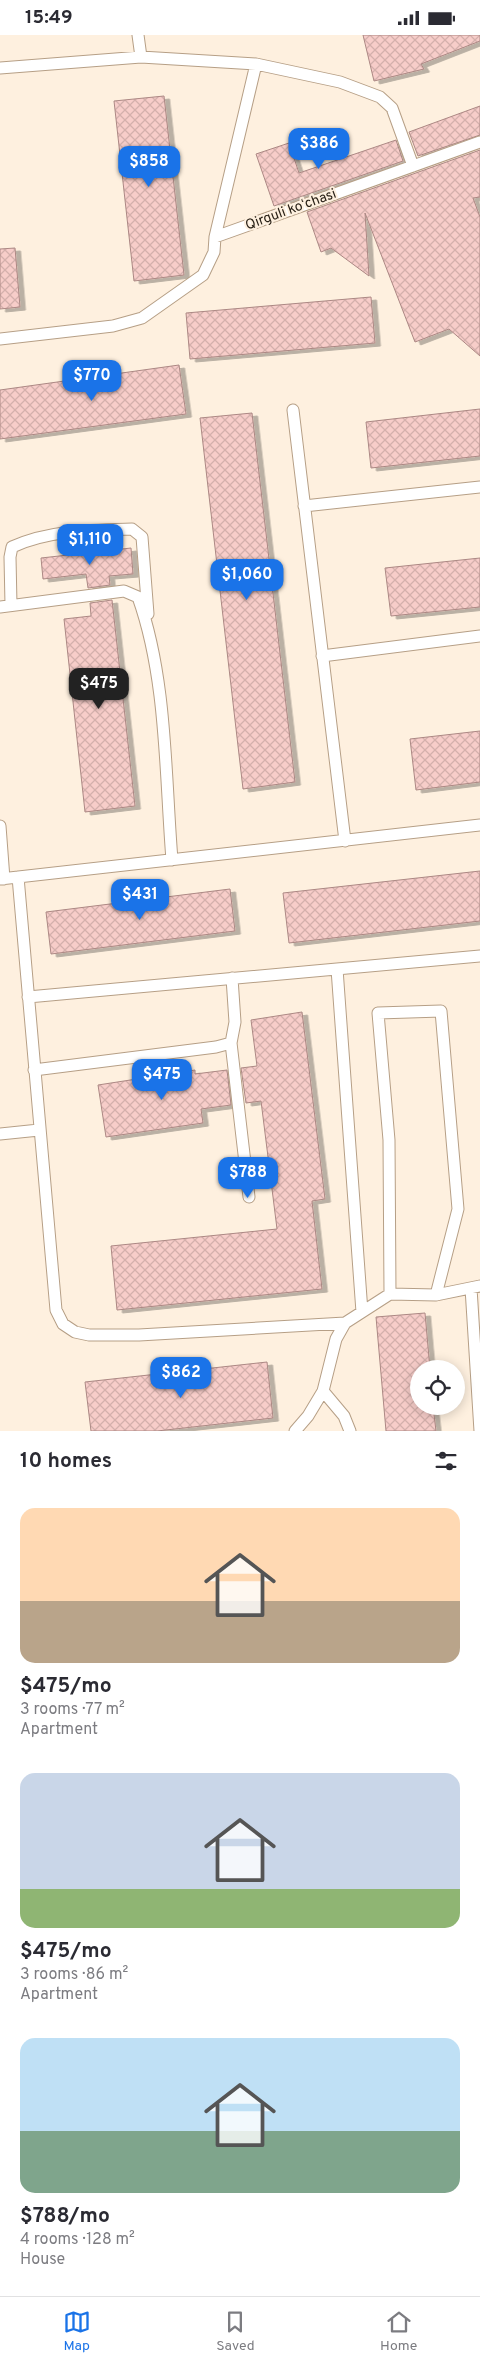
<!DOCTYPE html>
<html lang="en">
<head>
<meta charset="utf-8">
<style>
	:root { --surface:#fff; --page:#f7f7f7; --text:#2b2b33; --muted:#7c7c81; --line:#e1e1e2; --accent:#1a73e8 }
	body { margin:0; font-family:Overpass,sans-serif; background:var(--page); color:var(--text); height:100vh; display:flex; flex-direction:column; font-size:19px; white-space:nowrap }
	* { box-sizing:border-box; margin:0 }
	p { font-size:16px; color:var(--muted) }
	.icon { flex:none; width:28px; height:28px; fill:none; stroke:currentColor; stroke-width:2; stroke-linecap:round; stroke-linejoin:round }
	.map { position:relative; height:1396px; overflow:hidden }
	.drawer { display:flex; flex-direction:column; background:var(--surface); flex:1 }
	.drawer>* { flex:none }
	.tools { position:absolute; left:410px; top:1325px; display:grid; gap:10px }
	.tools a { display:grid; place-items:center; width:55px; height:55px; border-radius:50%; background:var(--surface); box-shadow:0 2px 12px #0003; font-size:25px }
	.price { position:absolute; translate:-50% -42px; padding:0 11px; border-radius:10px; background:var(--accent); color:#fff; font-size:16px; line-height:32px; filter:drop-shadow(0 1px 2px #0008) }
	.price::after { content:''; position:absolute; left:50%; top:30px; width:15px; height:11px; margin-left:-8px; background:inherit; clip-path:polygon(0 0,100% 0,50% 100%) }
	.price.selected { background:#222; color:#fff }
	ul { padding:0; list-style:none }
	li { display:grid; align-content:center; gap:10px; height:265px; padding:0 20px }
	li span { display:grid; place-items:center; height:155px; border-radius:15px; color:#555 }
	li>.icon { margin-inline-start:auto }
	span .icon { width:90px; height:90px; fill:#fffc; stroke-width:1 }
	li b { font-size:21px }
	h2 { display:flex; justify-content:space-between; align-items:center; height:60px; padding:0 20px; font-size:21px }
	.status { display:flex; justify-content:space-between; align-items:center; height:35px; padding:0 25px; background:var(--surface); direction:ltr }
	.status svg { height:14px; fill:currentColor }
	.tabs { display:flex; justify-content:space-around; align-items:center; height:70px; border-top:1px solid var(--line); background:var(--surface); font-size:14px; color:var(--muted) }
	.tabs a { display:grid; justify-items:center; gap:2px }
	.tabs .selected { color:var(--accent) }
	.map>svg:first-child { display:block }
	.building { fill:url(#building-cross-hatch); stroke:#ac8884; filter:url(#shadow) }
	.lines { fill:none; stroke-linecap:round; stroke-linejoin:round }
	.service-casing { stroke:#b69f86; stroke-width:13 }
	.service { stroke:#fff; stroke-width:11 }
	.labels { text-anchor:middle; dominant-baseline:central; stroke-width:4; stroke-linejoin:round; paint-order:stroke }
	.street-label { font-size:14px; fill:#292117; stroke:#fef0df }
</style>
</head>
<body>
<div class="status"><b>15:49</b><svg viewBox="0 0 49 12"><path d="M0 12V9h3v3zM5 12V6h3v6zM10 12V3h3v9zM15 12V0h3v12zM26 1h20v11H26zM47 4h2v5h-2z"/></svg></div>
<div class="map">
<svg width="480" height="1396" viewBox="0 0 480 1396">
	<defs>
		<pattern id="building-cross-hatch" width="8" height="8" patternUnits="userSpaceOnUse" patternTransform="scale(1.25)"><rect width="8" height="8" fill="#f7cdc9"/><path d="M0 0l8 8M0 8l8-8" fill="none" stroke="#d4b0ac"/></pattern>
		<filter id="shadow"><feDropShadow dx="5.5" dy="3" stdDeviation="0" flood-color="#0004"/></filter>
	</defs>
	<rect width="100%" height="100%" fill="#fef0df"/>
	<!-- building -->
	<path class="building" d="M 363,0 L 480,0 L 480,6 L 421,29 L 424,34 L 374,46 Z
		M 164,61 L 184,240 L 134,246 L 114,66 Z
		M 480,71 L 480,100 L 418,121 L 409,97 Z
		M 396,105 L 403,126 L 274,171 L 256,119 L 289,108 L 299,138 Z
		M 480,115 L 480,162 L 473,163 L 480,182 L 480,321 L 449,294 L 415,307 L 365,178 L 369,241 L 331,213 L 321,217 L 307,177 Z
		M 15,213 L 20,272 L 0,274 L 0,214 Z
		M 371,262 L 375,308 L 190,324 L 186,278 Z
		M 179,330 L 186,379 L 0,404 L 0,355 Z
		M 480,374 L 480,421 L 371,433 L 366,387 Z
		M 252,378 L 295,747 L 243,754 L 200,383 Z
		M 131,513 L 133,539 L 109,541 L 110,550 L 88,553 L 86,539 L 43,544 L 41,523 Z
		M 480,523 L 480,572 L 391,581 L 385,533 Z
		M 112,565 L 135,771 L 85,777 L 64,584 L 91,581 L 90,568 Z
		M 480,696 L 480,747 L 416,755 L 410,704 Z
		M 480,836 L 480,886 L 289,908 L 283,858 Z
		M 230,854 L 235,896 L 51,919 L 46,877 Z
		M 302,977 L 325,1164 L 312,1166 L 322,1254 L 117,1275 L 111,1211 L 277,1194 L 261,1066 L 246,1068 L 241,1033 L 257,1031 L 251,985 Z
		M 195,1035 L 195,1039 L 227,1035 L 231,1070 L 201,1074 L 203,1088 L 106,1102 L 98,1050 Z
		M 425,1278 L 430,1334 L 419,1334 L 419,1371 L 433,1371 L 436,1396 L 386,1396 L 376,1282 Z
		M 267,1327 L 273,1383 L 157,1396 L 91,1396 L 85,1347 Z"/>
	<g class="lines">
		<!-- service casing -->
		<g class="service-casing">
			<path id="service" d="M 138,0 L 141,22
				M 0,33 L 141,22 L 256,29 L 340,47 L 380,62 L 392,73 L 413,131
				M 215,202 L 480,107
				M 0,304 L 113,291 L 142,283 L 203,240 L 214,217 L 215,202 L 256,29
				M 293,375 L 345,806
				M 304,471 L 480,452
				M 11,570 L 10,522 L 12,512 C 49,495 91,495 132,494 L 142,502 L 148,579
				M 0,572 L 124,556 L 138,562 C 167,643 165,739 172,825
				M 322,621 L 480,601
				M 0,791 L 4,844
				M 18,842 L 56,1275 L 63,1289 L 75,1297 L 89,1300 L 139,1300 L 345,1288
				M 0,844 L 480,790
				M 337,934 L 362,1277
				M 28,962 L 480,921
				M 231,1008 L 249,1162
				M 34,1035 L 216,1012 L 231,1008 L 235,987 L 232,943
				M 0,1099 L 39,1095
				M 471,1253 L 480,1396
				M 390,1259 L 389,1105 L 378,978 L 441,976 L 458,1174 L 436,1260
				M 323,1356 L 344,1381 L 350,1396
				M 295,1396 L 308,1381 L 323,1356 L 336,1304 L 345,1288 L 390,1259 L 436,1260 L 480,1251"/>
		</g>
		<!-- service -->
		<use href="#service" class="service"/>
	</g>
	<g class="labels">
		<!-- street labels -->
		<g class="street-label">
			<text transform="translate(291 175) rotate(-20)">Qirguli koʻchasi</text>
		</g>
	</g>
</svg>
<div class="tools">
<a><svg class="icon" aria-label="locate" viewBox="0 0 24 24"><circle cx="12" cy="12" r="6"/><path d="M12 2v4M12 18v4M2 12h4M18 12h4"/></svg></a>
</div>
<b class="price" style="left:319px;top:135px">$386</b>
<b class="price" style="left:149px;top:153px">$858</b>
<b class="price" style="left:92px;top:367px">$770</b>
<b class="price" style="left:90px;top:531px">$1,110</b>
<b class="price" style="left:247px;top:566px">$1,060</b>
<b class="price selected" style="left:99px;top:675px">$475</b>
<b class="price" style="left:140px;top:886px">$431</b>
<b class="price" style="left:162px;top:1066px">$475</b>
<b class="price" style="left:248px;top:1164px">$788</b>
<b class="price" style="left:181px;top:1364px">$862</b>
</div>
<section class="drawer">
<h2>10 homes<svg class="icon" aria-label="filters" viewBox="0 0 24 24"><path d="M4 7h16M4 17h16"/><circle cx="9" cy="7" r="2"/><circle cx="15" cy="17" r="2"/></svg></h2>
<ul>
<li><span style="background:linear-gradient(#ffd9b3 60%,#b9a48a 0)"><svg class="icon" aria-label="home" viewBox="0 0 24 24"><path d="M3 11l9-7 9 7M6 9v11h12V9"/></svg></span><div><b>$475/mo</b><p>3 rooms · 77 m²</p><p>Apartment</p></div></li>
<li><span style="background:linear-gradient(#c9d6e8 75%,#8fb573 0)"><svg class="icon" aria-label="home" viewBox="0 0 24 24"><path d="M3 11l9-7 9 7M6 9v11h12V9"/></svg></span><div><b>$475/mo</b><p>3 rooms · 86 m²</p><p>Apartment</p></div></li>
<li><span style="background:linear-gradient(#bfe0f5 60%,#7fa58c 0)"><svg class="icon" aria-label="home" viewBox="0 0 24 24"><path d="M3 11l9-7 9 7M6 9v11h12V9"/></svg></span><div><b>$788/mo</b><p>4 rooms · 128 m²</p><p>House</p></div></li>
</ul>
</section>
<nav class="tabs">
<a class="selected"><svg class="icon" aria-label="map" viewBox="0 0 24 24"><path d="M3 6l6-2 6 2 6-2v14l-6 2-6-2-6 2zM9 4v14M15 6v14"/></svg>Map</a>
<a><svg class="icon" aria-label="saved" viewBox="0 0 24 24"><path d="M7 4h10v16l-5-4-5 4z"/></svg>Saved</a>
<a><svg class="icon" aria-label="home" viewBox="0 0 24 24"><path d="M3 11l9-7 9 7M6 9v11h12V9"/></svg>Home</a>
</nav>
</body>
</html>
